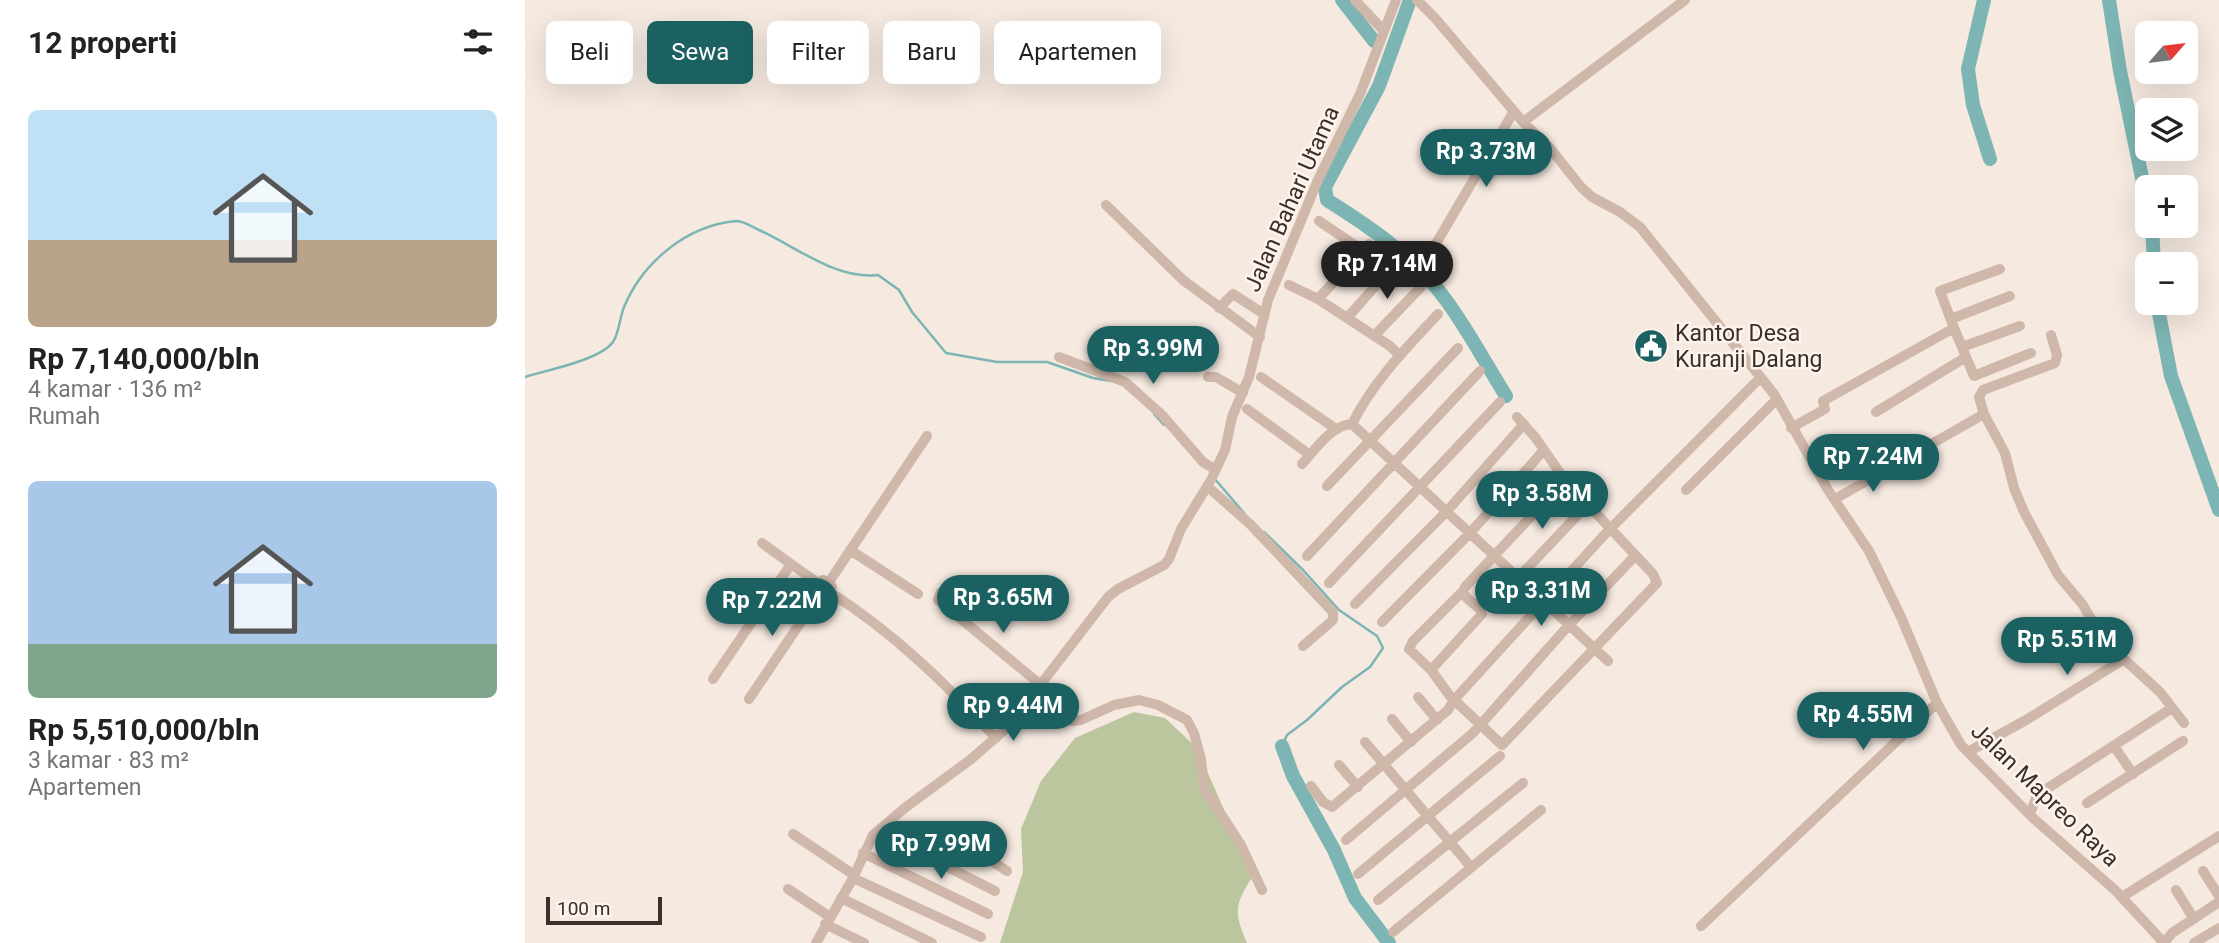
<!DOCTYPE html>
<html lang="id">
<head>
<meta charset="utf-8">
<style>
	:root { --surface:#fff; --page:#f6f6f6; --text:#222; --muted:#767676; --accent:#1b6161 }
	body { margin:0; font-family:Roboto,sans-serif; background:var(--page); color:var(--text); height:100vh; display:flex; flex-direction:column; font-size:26px; white-space:nowrap }
	* { box-sizing:border-box; margin:0 }
	p { font-size:23px; color:var(--muted) }
	.icon { flex:none; width:38px; height:38px; fill:none; stroke:currentColor; stroke-width:2; stroke-linecap:round; stroke-linejoin:round }
	.map { position:relative; flex:1; overflow:hidden }
	.sheet { display:flex; flex-direction:column; background:var(--surface); width:525px }
	.sheet>* { flex:none }
	.top-card { position:absolute; left:21px; top:21px; width:665px; height:63px; display:flex; gap:14px }
	.needle { width:46px; rotate:62deg }
	.controls { position:absolute; left:1610px; top:21px; display:grid; gap:14px }
	.controls a { display:grid; place-items:center; width:63px; height:63px; border-radius:10px; background:var(--surface); box-shadow:0 7px 28px #0002; font-size:35px }
	.scale { position:absolute; left:21px; bottom:18px; width:116px; box-sizing:border-box; padding-left:7px; border:4px solid #3c2e2a; border-top:0; font-size:19px; line-height:24px; white-space:nowrap; color:#3c2e2a; -webkit-text-stroke:5px #fcf4ed; paint-order:stroke }
	.price { position:absolute; translate:-50% -60px; padding:0 16px; border-radius:24px; background:var(--accent); color:#fff; font-size:23px; line-height:46px; filter:drop-shadow(0 2px 4px #0008) }
	.price::after { content:''; position:absolute; left:50%; top:42px; width:21px; height:16px; margin-left:-10px; background:inherit; clip-path:polygon(0 0,100% 0,50% 100%) }
	.price.current { background:#222; color:#fff }
	ul { padding:0; list-style:none }
	li { display:grid; align-content:center; gap:14px; height:371px; padding:0 28px }
	li span { display:grid; place-items:center; height:217px; border-radius:10px; color:#555 }
	li>.icon { margin-inline-start:auto }
	span .icon { width:126px; height:126px; fill:#fffc; stroke-width:1 }
	li b { font-size:30px }
	h2 { display:flex; justify-content:space-between; align-items:center; height:84px; padding:0 28px; font-size:30px }
	.pill { padding:0 24px; border-radius:10px; background:var(--surface); box-shadow:0 7px 28px #0002; font-size:24px; line-height:63px }
	.pill.current { background:var(--accent); color:#fff }
	main { display:flex; flex:1; min-height:0 }
	.map>svg:first-child { display:block }
	.green { fill:#bbc69e }
	.lines { fill:none; stroke-linecap:round; stroke-linejoin:round }
	.stream { stroke:#7cb5b3; stroke-width:2.5 }
	.river { stroke:#7cb5b3; stroke-width:14 }
	.minor { stroke:#cfb8aa; stroke-width:10 }
	.labels { text-anchor:middle; dominant-baseline:central; stroke-width:5; stroke-linejoin:round; paint-order:stroke }
	.street-label { font-size:23px; fill:#3c2e2a; stroke:#fcf4ed }
	.poi-label { font-size:23px; fill:#3c2e2a; stroke:#fcf4ed; text-anchor:start }
</style>
</head>
<body>
<main>
<section class="sheet">
<h2>12 properti<svg class="icon" aria-label="filters" viewBox="0 0 24 24"><path d="M4 7h16M4 17h16"/><circle cx="9" cy="7" r="2"/><circle cx="15" cy="17" r="2"/></svg></h2>
<ul>
<li><span style="background:linear-gradient(#bfe0f5 60%,#b9a48a 0)"><svg class="icon" aria-label="home" viewBox="0 0 24 24"><path d="M3 11l9-7 9 7M6 9v11h12V9"/></svg></span><div><b>Rp 7,140,000/bln</b><p>4 kamar · 136 m²</p><p>Rumah</p></div></li>
<li><span style="background:linear-gradient(#a9c7e8 75%,#7fa58c 0)"><svg class="icon" aria-label="home" viewBox="0 0 24 24"><path d="M3 11l9-7 9 7M6 9v11h12V9"/></svg></span><div><b>Rp 5,510,000/bln</b><p>3 kamar · 83 m²</p><p>Apartemen</p></div></li>
</ul>
</section>
<div class="map">
<svg width="1694" height="943" viewBox="0 0 1694 943">
	<rect width="100%" height="100%" fill="#f5e9e0"/>
	<!-- green -->
	<path class="green" d="M 609,712 L 640,718 L 672,748 L 728,876 C 709,905 709,912 722,943 L 475,943 L 498,872 L 496,829 L 516,781 L 550,738 Z"/>
	<g class="lines">
		<!-- stream -->
		<path class="stream" d="M 0,377 C 22,370 75,360 88,342 C 94,333 95,317 99,307 C 118,262 162,225 212,221 C 219,221 229,228 236,231 C 273,248 312,280 353,275 L 374,290 L 387,312 L 421,353 L 472,362 L 522,362 L 568,378 L 586,381
			M 629,414 L 639,425
			M 689,478 L 719,513
			M 739,532 L 778,570 L 814,610 L 852,636 L 858,648 L 845,667 L 817,687 L 782,720 L 762,735 L 757,746"/>
		<!-- river -->
		<path class="river" d="M 817,0 L 849,41
			M 885,0 L 854,86 L 800,187 L 802,200 C 845,227 891,258 921,300 C 943,330 961,364 981,396
			M 1459,0 L 1443,69 L 1448,105 L 1465,159
			M 1584,0 L 1595,71 L 1622,202
			M 1627,226 L 1629,264
			M 1632,303 L 1646,376 L 1694,510
			M 757,746 L 768,776 L 809,850 L 830,898 L 864,943"/>
		<!-- minor -->
		<path class="minor" d="M 830,0 L 858,30
			M 892,0 L 910,18 L 998,122 L 1025,148 L 1056,187 L 1067,197 L 1095,212 L 1115,227 L 1249,394 L 1303,490 L 1344,551 L 1376,617 L 1412,703 L 1436,745 L 1508,818 L 1590,890 L 1639,943 L 1647,933 L 1694,902
			M 998,122 L 1160,0
			M 581,205 L 658,280 L 735,337
			M 794,221 L 837,250
			M 906,252 L 989,111
			M 764,285 L 793,299 L 865,346 L 875,356
			M 793,299 L 844,244
			M 694,308 L 708,294 L 739,314
			M 913,314 C 881,348 848,382 827,424 L 1083,661
			M 822,318 L 869,265
			M 1426,319 L 1485,296
			M 1429,328 L 1415,291 L 1475,269
			M 1526,335 L 1532,355 L 1530,363 L 1458,390 L 1454,397 L 1459,414 L 1480,453 L 1489,488 L 1499,512 L 1533,575 L 1558,605 L 1579,641 L 1635,692 L 1659,723
			M 849,336 L 896,287
			M 1437,347 L 1495,326
			M 534,357 L 600,382 L 637,415 L 678,462 L 691,470
			M 683,377 L 691,377 L 718,393
			M 736,377 L 811,429
			M 722,409 L 785,455
			M 1351,412 L 1441,357
			M 1266,428 L 1300,409 L 1298,401 L 1429,328 L 1449,376 L 1506,353
			M 777,464 C 790,450 806,425 827,424
			M 682,486 L 726,525 L 808,612 L 808,620 L 778,646
			M 802,486 L 933,348
			M 1161,490 L 1251,400
			M 1310,499 L 1459,414
			M 237,543 L 266,564
			M 325,550 L 393,594
			M 782,556 L 955,371
			M 993,578 L 1063,504
			M 304,582 L 402,436
			M 804,583 L 975,402
			M 938,591 L 888,641 L 884,649 L 906,670 L 925,696 L 977,745 L 1132,583 L 1128,574 L 1040,480 L 1010,437 L 992,417
			M 416,592 L 413,600 L 516,685
			M 306,593 C 368,632 422,685 471,738
			M 830,604 L 922,511 L 999,424
			M 857,622 L 945,533 L 1019,450
			M 906,670 L 957,614 C 954,604 940,601 938,591 L 940,587 L 1040,480
			M 188,679 L 266,564 L 293,583
			M 508,696 L 547,721 L 556,720 L 589,705 L 614,700 L 633,705 L 662,720 L 669,733 L 676,759 L 679,788 L 716,845 L 737,890
			M 893,697 L 912,720
			M 224,699 L 294,595 L 291,589 L 293,583 L 298,580 L 304,582 L 307,587 L 306,593 L 300,596 L 294,595
			M 867,719 L 886,742
			M 840,742 L 946,867
			M 1589,746 L 1608,774
			M 1443,752 L 1501,720 L 1599,659
			M 814,765 L 833,787
			M 786,786 L 798,802 L 807,807 L 923,710 L 929,700 L 1081,533 L 1236,377
			M 1562,803 L 1658,741
			M 1505,814 L 1512,795 L 1647,708
			M 268,834 L 329,875
			M 348,835 L 376,843 L 403,838 L 427,840 L 457,855 L 482,871
			M 821,840 L 948,733 L 1044,625 L 1110,556
			M 377,844 L 470,891
			M 338,853 L 463,914
			M 1678,871 L 1694,896
			M 833,874 L 975,756
			M 328,878 L 456,937
			M 263,889 L 305,917
			M 1651,890 L 1669,919
			M 1597,897 L 1694,836
			M 316,898 L 407,943
			M 853,900 L 998,783
			M 300,924 L 339,943
			M 1176,926 L 1412,703
			M 868,932 L 1016,810
			M 291,943 L 328,878 L 348,835 L 381,807 L 445,760 L 483,727 L 583,597 L 593,589 L 639,565 L 644,559 L 656,529 L 686,480 L 700,450 L 707,417 L 724,377 L 743,300 L 793,180 L 835,94 L 871,0
			M 1669,943 L 1694,928"/>
	</g>
	<!-- icons -->
	<defs>
		<g id="civic-disc" transform="scale(1.75)"><circle r="9.5" fill="#1b6161" stroke="#fcf4ed"/><path d="M-.6-6.5H3V-4.5H.6V-3L4-1V1h2V6H-6V1h2V-1L-.6-3ZM-1.2 2.5V6h2.4V2.5Z" fill="#fff"/></g>
	</defs>
	<g fill-rule="evenodd">
		<use href="#civic-disc" x="1126" y="346"/>
	</g>
	<g class="labels">
		<!-- street labels -->
		<g class="street-label">
			<text transform="translate(767 199) rotate(-66)">Jalan Bahari Utama</text>
			<text transform="translate(1520 795) rotate(44)">Jalan Mapreo Raya</text>
		</g>
		<!-- poi labels -->
		<g class="poi-label">
			<text x="1150" y="333">Kantor Desa<tspan x="1150" dy="26">Kuranji Dalang</tspan></text>
		</g>
	</g>
</svg>
<div class="controls">
<a><svg class="needle" viewBox="-14 -14 28 28"><path d="M0-13l5 13h-10z" fill="#e53935"/><path d="M0 13l5-13h-10z" fill="#767676"/></svg></a>
<a><svg class="icon" aria-label="layers" viewBox="0 0 24 24"><path d="M12 4l9 5-9 5-9-5zM3 14l9 5 9-5"/></svg></a>
<a>+</a>
<a>−</a>
</div>
<div class="scale">100 m</div>
<b class="price" style="left:961px;top:189px">Rp 3.73M</b>
<b class="price current" style="left:862px;top:301px">Rp 7.14M</b>
<b class="price" style="left:628px;top:386px">Rp 3.99M</b>
<b class="price" style="left:1348px;top:494px">Rp 7.24M</b>
<b class="price" style="left:1017px;top:531px">Rp 3.58M</b>
<b class="price" style="left:1016px;top:628px">Rp 3.31M</b>
<b class="price" style="left:478px;top:635px">Rp 3.65M</b>
<b class="price" style="left:247px;top:638px">Rp 7.22M</b>
<b class="price" style="left:1542px;top:677px">Rp 5.51M</b>
<b class="price" style="left:488px;top:743px">Rp 9.44M</b>
<b class="price" style="left:1338px;top:752px">Rp 4.55M</b>
<b class="price" style="left:416px;top:881px">Rp 7.99M</b>
<div class="top-card">
<a class="pill">Beli</a>
<a class="pill current">Sewa</a>
<a class="pill">Filter</a>
<a class="pill">Baru</a>
<a class="pill">Apartemen</a>
</div>
</div>
</main>
</body>
</html>
